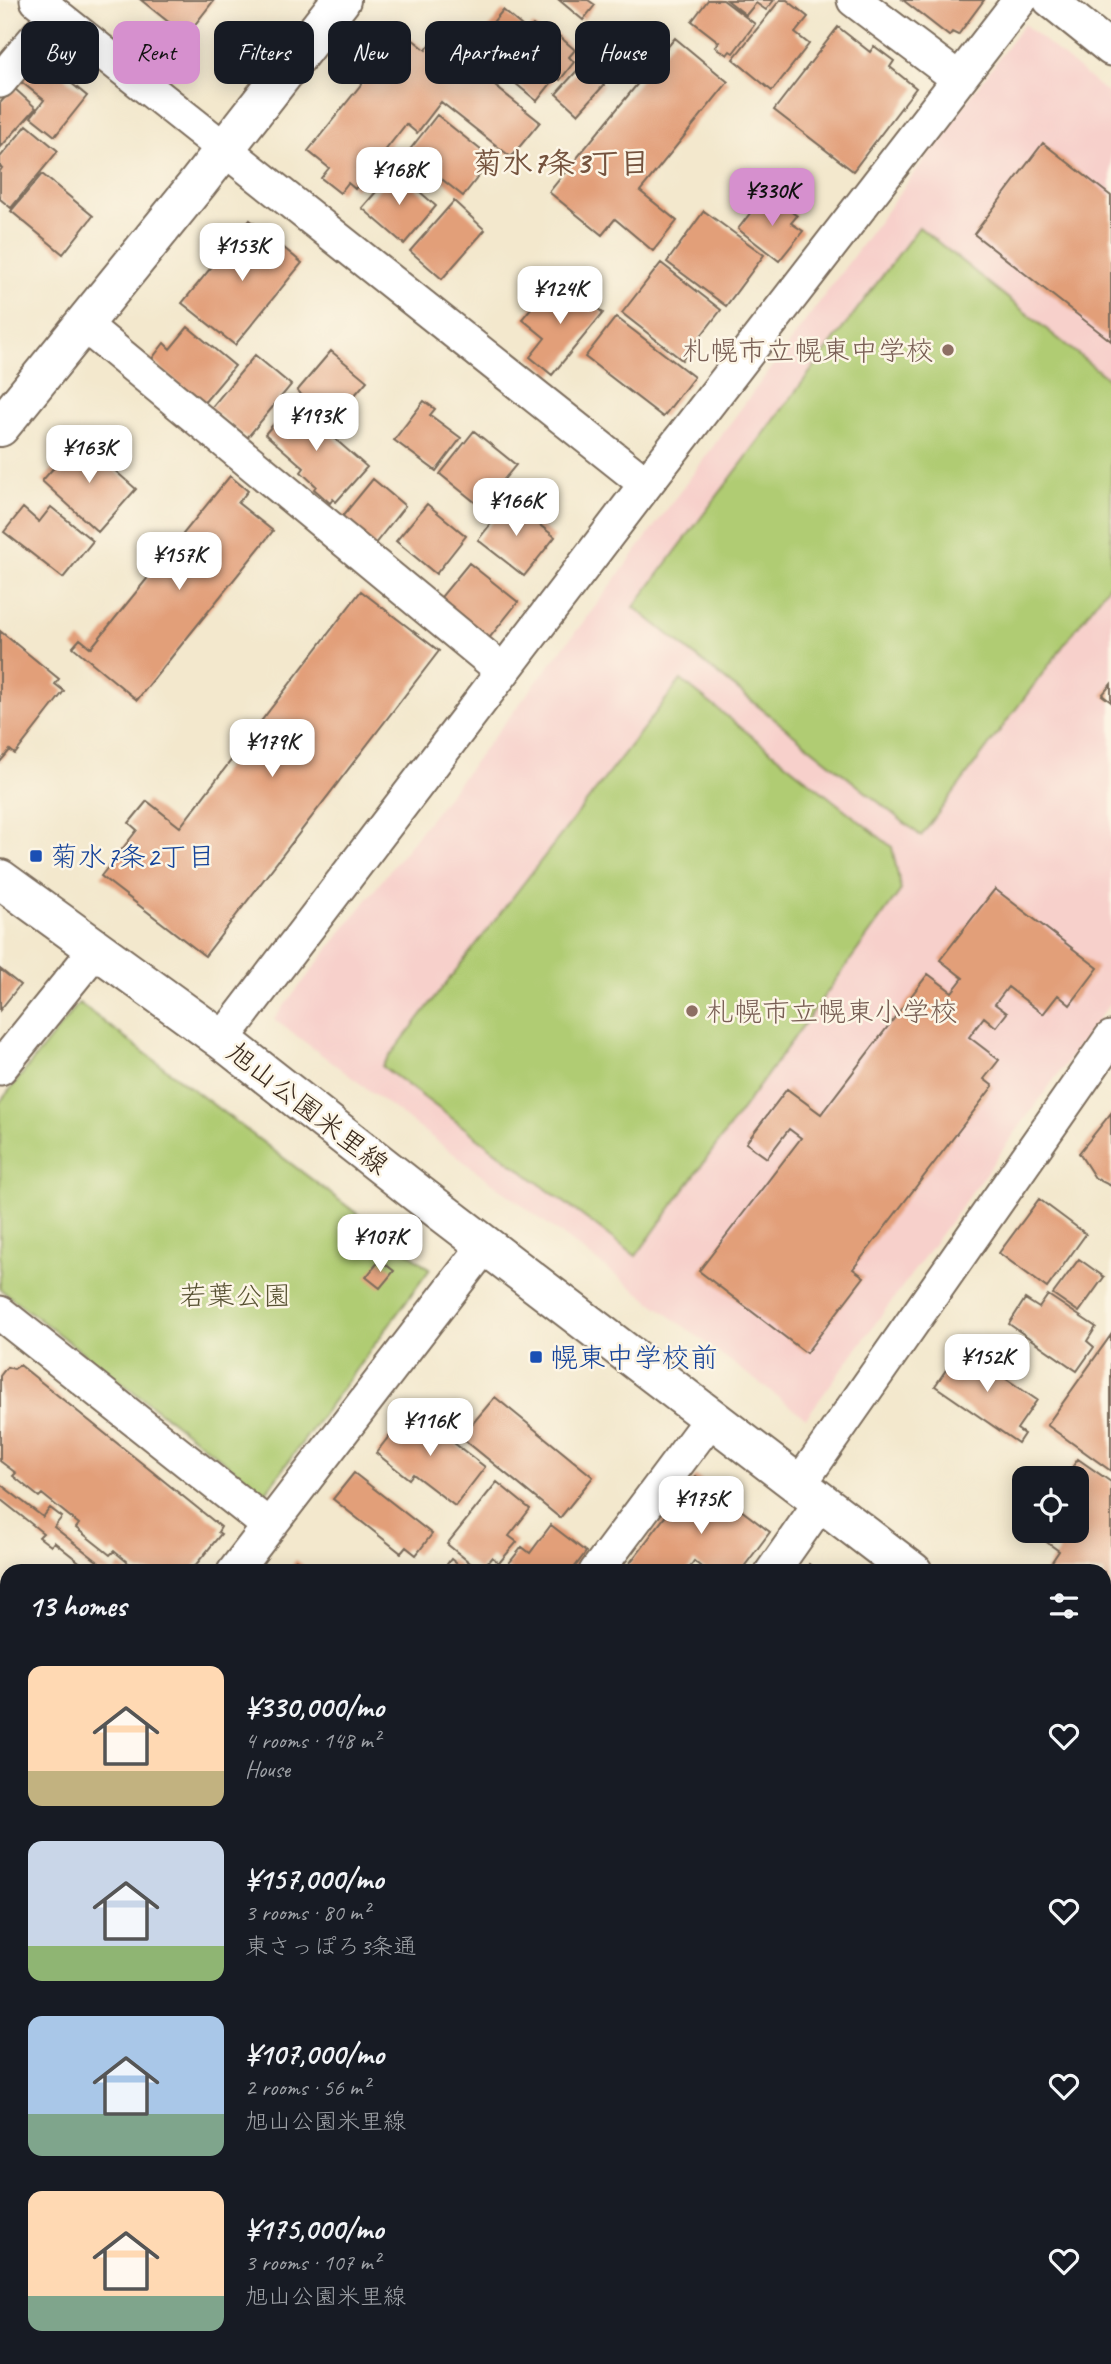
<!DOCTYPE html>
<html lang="en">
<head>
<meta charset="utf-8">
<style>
	:root { --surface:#171b24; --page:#20242c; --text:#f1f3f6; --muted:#9ea1a6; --accent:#d690ce }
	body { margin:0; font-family:Caveat,"Klee One",sans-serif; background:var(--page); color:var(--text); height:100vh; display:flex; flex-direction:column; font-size:26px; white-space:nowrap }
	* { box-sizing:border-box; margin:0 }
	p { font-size:23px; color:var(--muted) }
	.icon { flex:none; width:38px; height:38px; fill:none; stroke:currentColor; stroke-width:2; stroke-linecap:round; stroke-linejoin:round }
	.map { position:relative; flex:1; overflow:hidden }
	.details { position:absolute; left:0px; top:1564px; width:1111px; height:800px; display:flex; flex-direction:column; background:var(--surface); border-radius:21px 21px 0 0; box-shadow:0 4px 18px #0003 }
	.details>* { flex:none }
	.top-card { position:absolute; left:21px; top:21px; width:700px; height:63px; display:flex; gap:14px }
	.fabs { position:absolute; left:1012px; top:1466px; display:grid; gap:14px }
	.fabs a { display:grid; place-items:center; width:77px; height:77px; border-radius:14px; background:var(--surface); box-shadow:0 4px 18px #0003; font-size:35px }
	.price { position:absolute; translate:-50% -60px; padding:0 16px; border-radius:14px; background:#fff; color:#222; font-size:23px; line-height:46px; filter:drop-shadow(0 2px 4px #0008) }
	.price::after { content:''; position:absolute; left:50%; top:42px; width:21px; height:16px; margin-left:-10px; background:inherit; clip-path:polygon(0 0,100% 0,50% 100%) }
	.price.current { background:var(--accent); color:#111 }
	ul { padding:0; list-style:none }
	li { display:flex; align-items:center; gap:21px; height:175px; padding:0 28px }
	li span { display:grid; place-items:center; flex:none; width:196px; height:140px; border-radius:14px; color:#555 }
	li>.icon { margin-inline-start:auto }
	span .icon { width:84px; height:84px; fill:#fffc; stroke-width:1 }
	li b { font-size:30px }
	h2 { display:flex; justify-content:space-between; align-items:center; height:84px; padding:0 28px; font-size:30px }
	.tag { padding:0 24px; border-radius:14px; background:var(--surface); box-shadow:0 4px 18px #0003; font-size:24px; line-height:63px }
	.tag.current { background:var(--accent); color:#111 }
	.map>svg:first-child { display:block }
	.built { fill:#f7d0cb }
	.green { fill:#b0cc73; stroke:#767b48; stroke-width:2 }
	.building { fill:#e29f79 }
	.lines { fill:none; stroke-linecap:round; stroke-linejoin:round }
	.street-casing { stroke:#7b6c5b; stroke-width:37 }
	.secondary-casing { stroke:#7b6c5b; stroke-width:42 }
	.primary-casing { stroke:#7b6c5b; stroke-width:42 }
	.street { stroke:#fff; stroke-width:33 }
	.secondary { stroke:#fff; stroke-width:38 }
	.primary { stroke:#fff; stroke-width:38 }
	.education-dot { fill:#8d6e63; stroke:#fcf5e5; stroke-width:2.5 }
	.transit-dot { fill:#1a4fb4; stroke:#fcf5e5; stroke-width:2.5 }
	.labels { text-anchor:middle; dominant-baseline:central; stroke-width:5; stroke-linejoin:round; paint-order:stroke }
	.education-label { font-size:28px; fill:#785e54; stroke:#fcf5e5; text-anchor:end }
	.transit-label { font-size:28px; fill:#164399; stroke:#fcf5e5; text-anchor:start }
	.street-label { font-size:28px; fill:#3b2a1e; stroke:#fcf5e5 }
	.park-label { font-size:28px; fill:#585233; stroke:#fcf5e5 }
	.neighbourhood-label { font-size:30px; font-weight:bold; fill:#75533e; stroke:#fcf5e5 }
</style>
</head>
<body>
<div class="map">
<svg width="1111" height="2364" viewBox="0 0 1111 2364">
	<rect width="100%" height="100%" fill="#fcf5e5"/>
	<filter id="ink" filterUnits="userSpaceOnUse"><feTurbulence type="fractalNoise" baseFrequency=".0143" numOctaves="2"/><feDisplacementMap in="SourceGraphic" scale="14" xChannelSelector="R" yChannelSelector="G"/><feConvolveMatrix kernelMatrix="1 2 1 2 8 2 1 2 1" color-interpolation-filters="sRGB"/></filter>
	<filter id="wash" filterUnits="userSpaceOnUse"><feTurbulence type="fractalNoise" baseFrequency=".00686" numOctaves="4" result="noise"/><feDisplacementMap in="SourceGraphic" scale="28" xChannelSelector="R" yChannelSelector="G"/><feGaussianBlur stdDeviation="1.57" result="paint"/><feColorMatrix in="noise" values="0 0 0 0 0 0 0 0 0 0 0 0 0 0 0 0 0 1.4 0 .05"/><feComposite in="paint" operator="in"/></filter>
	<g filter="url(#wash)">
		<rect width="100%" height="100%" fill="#f3e8cd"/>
		<!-- built -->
		<path class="built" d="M 1024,24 L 1111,96 L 1111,1002 L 806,1418 L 274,1019 L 598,603 Z"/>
		<!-- green -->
		<path class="green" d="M 919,227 L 1111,381 L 1111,582 L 921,836 L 634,607 Z
			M 681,680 L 892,847 L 901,890 L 636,1256 L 382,1066 Z
			M 79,1003 L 430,1269 L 265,1493 L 0,1289 L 0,1102 Z"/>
		<g id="blocks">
			<!-- building -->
			<path class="building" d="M 141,0 L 214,0 L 186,36 Z
				M 559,0 L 588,0 L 595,5 L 583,20 Z
				M 708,0 L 723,0 L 755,24 L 733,53 L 730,51 L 727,55 L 715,47 L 719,42 L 692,21 Z
				M 727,0 L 774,0 L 766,10 L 756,3 L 746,15 Z
				M 780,0 L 787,0 L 808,17 L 795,33 L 809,44 L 772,91 L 733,59 Z
				M 903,0 L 984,0 L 958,35 L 952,32 L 949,36 Z
				M 503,10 L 528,31 L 533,25 L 545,34 L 550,28 L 575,50 L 569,57 L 574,62 L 560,80 L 556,77 L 537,101 L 472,48 Z
				M 838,27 L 870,52 L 874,46 L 894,61 L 890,67 L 916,88 L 853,171 L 774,110 Z
				M 403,32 L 426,50 L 435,38 L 540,122 L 511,157 L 441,102 L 417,133 L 406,124 L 355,189 L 348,183 L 340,193 L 321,178 L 329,168 L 308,151 Z
				M 675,38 L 728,82 L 640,191 L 677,221 L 653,251 L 615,219 L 602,235 L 549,192 Z
				M 38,56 L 87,96 L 55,136 L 31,117 L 44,100 L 19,80 Z
				M 582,65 L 604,85 L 578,114 L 556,94 Z
				M 14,88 L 36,108 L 0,148 L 0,103 Z
				M 437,115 L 492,159 L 463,196 L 408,152 Z
				M 27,125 L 58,151 L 11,208 L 0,199 L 0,171 L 2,168 L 0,167 L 0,157 Z
				M 1043,143 L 1111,196 L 1111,341 L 974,234 Z
				M 395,170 L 436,206 L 404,244 L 362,208 Z
				M 42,174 L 93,216 L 63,254 L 11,211 Z
				M 761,199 L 773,207 L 777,201 L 797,216 L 791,223 L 803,231 L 779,261 L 738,229 Z
				M 454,201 L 485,230 L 442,279 L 410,251 Z
				M 704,211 L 764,255 L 726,306 L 667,262 Z
				M 250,220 L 302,263 L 235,345 L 182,303 Z
				M 661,263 L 721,310 L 682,360 L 622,313 Z
				M 550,285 L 571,302 L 579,293 L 603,313 L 552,375 L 530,357 L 545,338 L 522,319 Z
				M 616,317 L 694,377 L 663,417 L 585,357 Z
				M 188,327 L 235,366 L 203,404 L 151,360 L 164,343 L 170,349 Z
				M 331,351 L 367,381 L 332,421 L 297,391 Z
				M 255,355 L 291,385 L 247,438 L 211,408 Z
				M 424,401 L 435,409 L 430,415 L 461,438 L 436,471 L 394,440 Z
				M 293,402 L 367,467 L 336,502 L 333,499 L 330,503 L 314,489 L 316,486 L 301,472 L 304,468 L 265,434 Z
				M 474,431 L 516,465 L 481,507 L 440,474 Z
				M 79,439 L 136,489 L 98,532 L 42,481 Z
				M 230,476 L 248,491 L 238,503 L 273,531 L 137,700 L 73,647 L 80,639 L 91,648 Z
				M 373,479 L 405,506 L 370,550 L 337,523 Z
				M 509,501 L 555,537 L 524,576 L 478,540 Z
				M 427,504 L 466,536 L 436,574 L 396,541 Z
				M 51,507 L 93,541 L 63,578 L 4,532 L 23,508 L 39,522 Z
				M 469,563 L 518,602 L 486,642 L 437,602 Z
				M 361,591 L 439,651 L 205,956 L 101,876 L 137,830 L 129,823 L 147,801 L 180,827 Z
				M 0,631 L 59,679 L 55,684 L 64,691 L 15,754 L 10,750 L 0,762 Z
				M 1111,684 L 1111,702 L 1102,695 Z
				M 995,889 L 1098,968 L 1070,1005 L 1058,995 L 1043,1014 L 1008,987 L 995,1004 L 1007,1013 L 996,1027 L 984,1017 L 969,1037 L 999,1060 L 984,1079 L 993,1086 L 853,1269 L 864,1277 L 806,1353 L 699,1271 L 801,1138 L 789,1129 L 767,1158 L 746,1143 L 787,1089 L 821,1114 L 928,974 L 952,992 L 963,978 L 940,960 Z
				M 0,969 L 20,985 L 0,1010 Z
				M 1111,1113 L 1111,1186 L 1095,1178 L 1079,1153 Z
				M 1039,1199 L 1086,1234 L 1047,1288 L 999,1253 Z
				M 1079,1259 L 1104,1277 L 1079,1312 L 1053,1294 Z
				M 380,1260 L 394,1271 L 380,1288 L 366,1277 Z
				M 1048,1295 L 1096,1327 L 1087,1341 L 1094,1347 L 1077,1371 L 1009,1324 L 1025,1299 L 1039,1308 Z
				M 1111,1335 L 1111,1471 L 1047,1425 Z
				M 961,1348 L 1037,1400 L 1017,1429 L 1024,1434 L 1018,1443 L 935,1386 Z
				M 20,1365 L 221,1527 L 218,1532 L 221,1534 L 190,1572 L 139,1572 L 114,1551 L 110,1555 L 76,1528 L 79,1524 L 42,1494 L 39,1497 L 13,1476 L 16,1473 L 0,1461 L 0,1376 L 7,1367 L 14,1369 Z
				M 495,1397 L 593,1477 L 560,1518 L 461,1437 Z
				M 410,1409 L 485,1467 L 455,1506 L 413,1474 L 409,1479 L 376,1453 Z
				M 1078,1459 L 1111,1482 L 1111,1629 L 1104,1624 L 1104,1572 L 1045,1572 L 1059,1551 L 1031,1531 L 1076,1531 L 1076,1479 L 1064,1479 Z
				M 354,1473 L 432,1534 L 416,1555 L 406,1547 L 401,1553 L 333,1499 Z
				M 696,1476 L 770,1532 L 740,1572 L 707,1572 L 694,1561 L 686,1572 L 623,1572 Z
				M 497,1482 L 530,1509 L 509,1536 L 517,1542 L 499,1563 L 492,1557 L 480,1571 L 447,1544 Z
				M 0,1484 L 43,1517 L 50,1508 L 62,1517 L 54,1527 L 111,1572 L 92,1572 L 54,1542 L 51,1546 L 39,1537 L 43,1533 L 0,1499 Z
				M 551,1525 L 586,1552 L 571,1572 L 512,1572 L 506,1567 L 522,1547 L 530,1553 Z
				M 451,1559 L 467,1572 L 441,1572 Z
				M 296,1560 L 312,1572 L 287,1572 Z
				M 809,1564 L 819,1572 L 804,1572 Z
				M 120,1565 L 128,1572 L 114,1572 Z
				M 7,1659 L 7,1706 L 0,1700 L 0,1668 Z
				M 1104,1983 L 1111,1988 L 1111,2024 L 1104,2034 Z
				M 0,1999 L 7,2004 L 7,2045 L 0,2039 Z
				M 7,2118 L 7,2171 L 0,2180 L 0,2127 Z
				M 1111,2193 L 1111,2213 L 1104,2208 L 1104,2202 Z
				M 1104,2218 L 1111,2223 L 1111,2300 L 1104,2310 Z
				M 0,2251 L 7,2256 L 7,2287 L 4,2285 L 0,2290 Z
				M 38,2357 L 92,2357 L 99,2364 L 32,2364 Z
				M 141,2357 L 187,2357 L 184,2361 L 181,2358 L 177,2364 L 145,2364 L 147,2361 Z
				M 268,2357 L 311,2357 L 321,2364 L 263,2364 Z
				M 331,2357 L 374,2357 L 369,2364 L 338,2364 L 330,2359 Z
				M 557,2357 L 574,2357 L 576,2358 L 571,2364 L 566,2364 Z
				M 604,2357 L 663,2357 L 658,2364 L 614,2364 Z
				M 953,2357 L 994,2357 L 989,2364 L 948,2364 Z"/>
		</g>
	</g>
	<g filter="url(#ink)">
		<use href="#blocks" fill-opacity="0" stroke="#7b6c5b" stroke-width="2"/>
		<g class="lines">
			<!-- street casing -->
			<g class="street-casing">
				<path id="street" d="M 37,0 L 646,484
					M 854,0 L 959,79 L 1020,0
					M 1050,0 L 1111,49
					M 0,81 L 55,15
					M 83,324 L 503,671
					M 222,1040 L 646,484 L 959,79
					M 0,1068 L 97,948
					M 0,1313 L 269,1526
					M 799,1485 L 1111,1038
					M 234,1572 L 486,1244
					M 596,1572 L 712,1417
					M 772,1572 L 821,1502
					M 0,1773 L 7,1778
					M 0,1881 L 7,1871
					M 1104,2346 L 1111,2351
					M 0,2355 L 7,2346
					M 227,2364 L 231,2357"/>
			</g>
			<!-- secondary casing -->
			<g class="secondary-casing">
				<path id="secondary" d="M 0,427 L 198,183 L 341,0
					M 1104,1834 L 1111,1825
					M 736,2364 L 741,2357"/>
			</g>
			<!-- primary casing -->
			<g class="primary-casing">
				<path id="primary" d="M 0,879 L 222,1040 L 417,1193 L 913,1572
					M 1104,1715 L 1111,1720"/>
			</g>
			<!-- street -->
			<use href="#street" class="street"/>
			<!-- secondary -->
			<use href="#secondary" class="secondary"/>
			<!-- primary -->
			<use href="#primary" class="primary"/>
		</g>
	</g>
	<!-- markers -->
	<g class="education-dot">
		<circle cx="948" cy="350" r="7"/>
		<circle cx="692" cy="1011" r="7"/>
	</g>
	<g class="transit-dot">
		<rect x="29" y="849" width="14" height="14" rx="3.5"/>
		<rect x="529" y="1350" width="14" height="14" rx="3.5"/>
	</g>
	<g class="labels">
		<!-- education labels -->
		<g class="education-label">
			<text x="934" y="350">札幌市立幌東中学校</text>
			<text x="706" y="1011" text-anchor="start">札幌市立幌東小学校</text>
		</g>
		<!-- transit labels -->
		<g class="transit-label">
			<text x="50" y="856">菊水7条2丁目</text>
			<text x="550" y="1357">幌東中学校前</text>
		</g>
		<!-- street labels -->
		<g class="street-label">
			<text transform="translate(308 1108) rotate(38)">旭山公園米里線</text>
		</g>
		<!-- park labels -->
		<g class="park-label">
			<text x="235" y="1295">若葉公園</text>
		</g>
		<!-- neighbourhood labels -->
		<g class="neighbourhood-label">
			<text x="561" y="163">菊水7条3丁目</text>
		</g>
	</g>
</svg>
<div class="fabs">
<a><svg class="icon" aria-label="locate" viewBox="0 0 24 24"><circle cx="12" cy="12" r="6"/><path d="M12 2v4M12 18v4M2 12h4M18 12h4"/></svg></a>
</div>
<b class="price" style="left:399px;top:207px">¥168K</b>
<b class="price current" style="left:772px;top:228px">¥330K</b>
<b class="price" style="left:242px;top:283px">¥153K</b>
<b class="price" style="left:560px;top:326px">¥124K</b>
<b class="price" style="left:316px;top:453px">¥193K</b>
<b class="price" style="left:89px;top:485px">¥163K</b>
<b class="price" style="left:516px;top:538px">¥166K</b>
<b class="price" style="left:179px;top:592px">¥157K</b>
<b class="price" style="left:272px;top:779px">¥179K</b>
<b class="price" style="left:380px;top:1274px">¥107K</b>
<b class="price" style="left:987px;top:1394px">¥152K</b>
<b class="price" style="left:430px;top:1458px">¥116K</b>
<b class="price" style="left:701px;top:1536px">¥175K</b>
<div class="top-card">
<a class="tag">Buy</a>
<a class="tag current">Rent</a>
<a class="tag">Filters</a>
<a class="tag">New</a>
<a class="tag">Apartment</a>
<a class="tag">House</a>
</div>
<section class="details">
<h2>13 homes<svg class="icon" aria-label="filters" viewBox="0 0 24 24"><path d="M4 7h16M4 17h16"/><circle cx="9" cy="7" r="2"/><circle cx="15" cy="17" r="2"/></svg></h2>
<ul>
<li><span style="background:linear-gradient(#ffd9b3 75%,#c2b280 0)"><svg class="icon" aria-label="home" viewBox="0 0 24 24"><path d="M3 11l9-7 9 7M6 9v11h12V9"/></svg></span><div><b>¥330,000/mo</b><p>4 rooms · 148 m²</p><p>House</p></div><svg class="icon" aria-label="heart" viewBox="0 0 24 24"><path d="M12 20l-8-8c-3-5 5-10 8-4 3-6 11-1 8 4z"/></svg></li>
<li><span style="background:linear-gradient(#c9d6e8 75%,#8fb573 0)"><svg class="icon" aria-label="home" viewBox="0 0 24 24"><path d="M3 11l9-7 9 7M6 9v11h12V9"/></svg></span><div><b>¥157,000/mo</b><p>3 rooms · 80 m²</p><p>東さっぽろ3条通</p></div><svg class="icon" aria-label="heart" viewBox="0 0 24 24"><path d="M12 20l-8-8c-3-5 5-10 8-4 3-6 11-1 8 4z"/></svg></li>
<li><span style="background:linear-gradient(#a9c7e8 70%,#7fa58c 0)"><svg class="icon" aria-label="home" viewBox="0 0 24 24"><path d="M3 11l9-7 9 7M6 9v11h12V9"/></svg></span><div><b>¥107,000/mo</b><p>2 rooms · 56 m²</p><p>旭山公園米里線</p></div><svg class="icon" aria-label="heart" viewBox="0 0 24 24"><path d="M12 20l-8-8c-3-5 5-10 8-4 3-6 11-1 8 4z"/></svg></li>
<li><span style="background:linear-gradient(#ffd9b3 75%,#7fa58c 0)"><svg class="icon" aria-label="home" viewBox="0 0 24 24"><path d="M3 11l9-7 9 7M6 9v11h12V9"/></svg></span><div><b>¥175,000/mo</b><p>3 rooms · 107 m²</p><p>旭山公園米里線</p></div><svg class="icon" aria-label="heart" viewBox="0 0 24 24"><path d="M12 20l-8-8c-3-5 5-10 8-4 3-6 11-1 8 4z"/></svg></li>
</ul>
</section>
</div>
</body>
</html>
